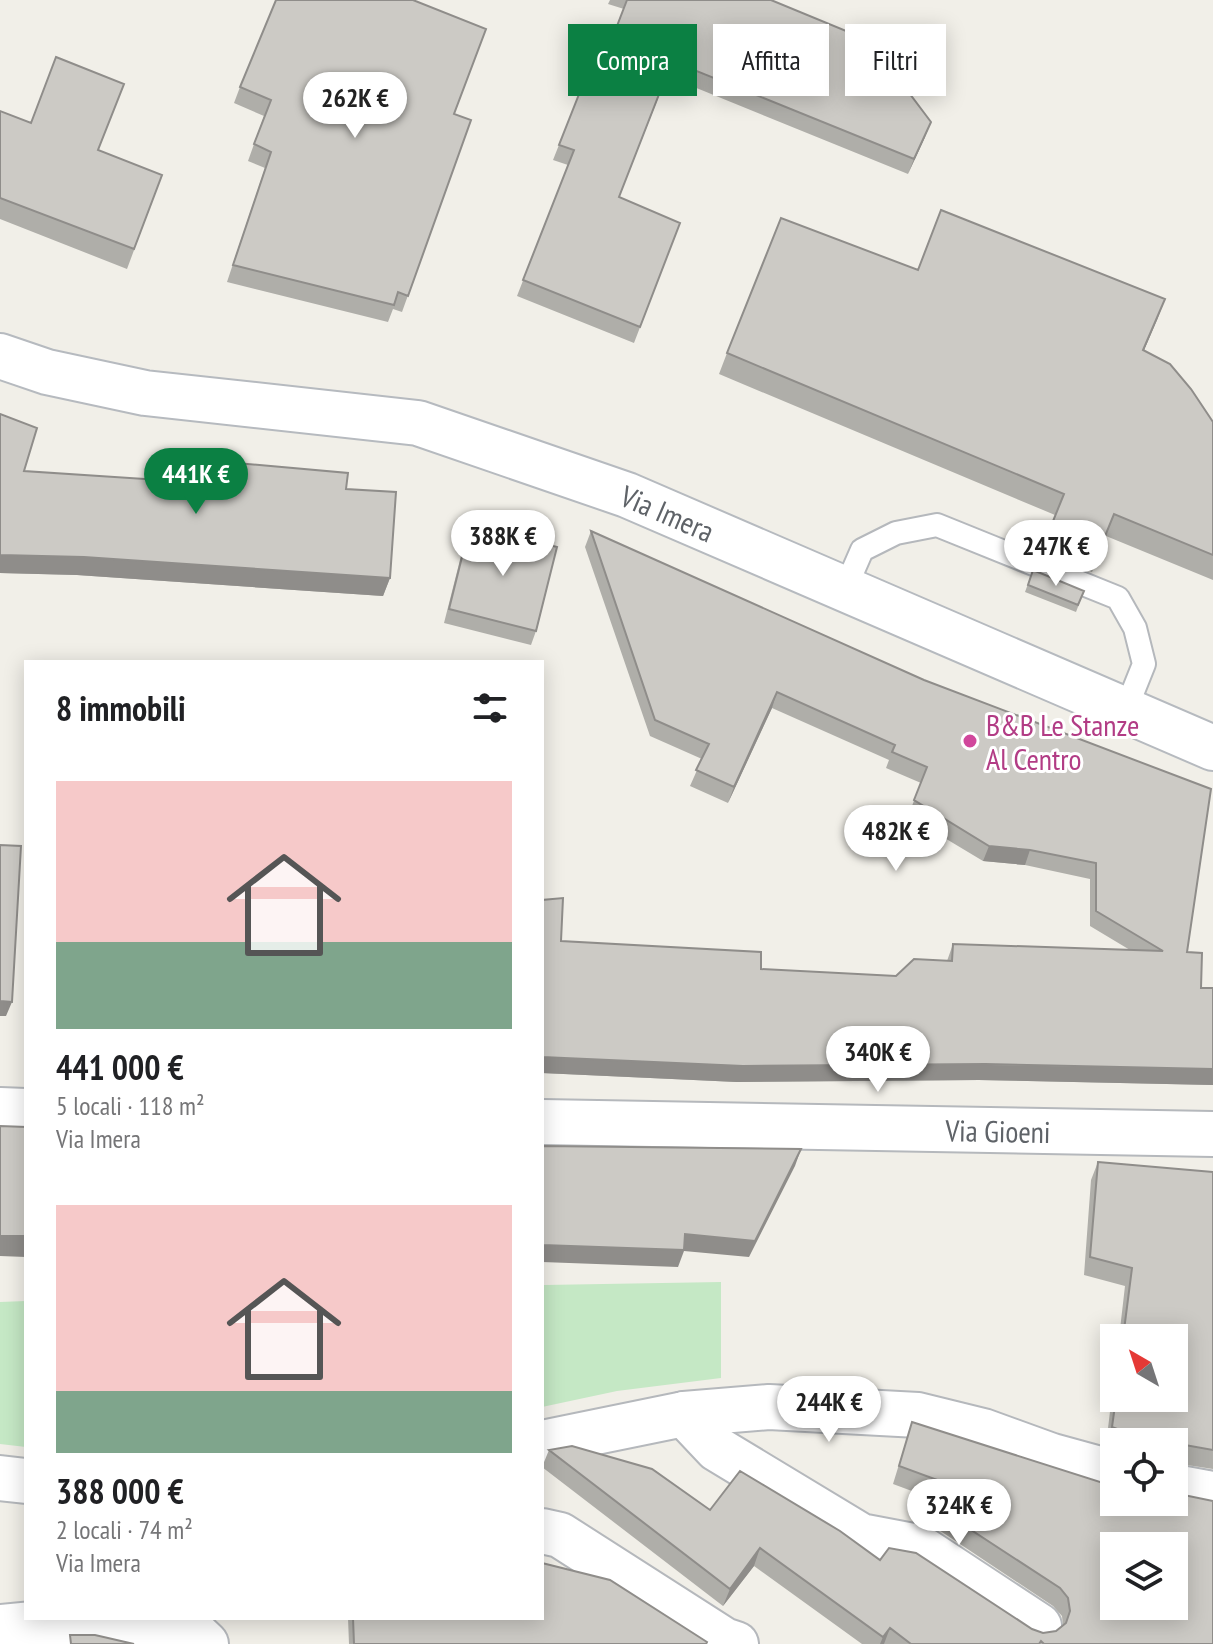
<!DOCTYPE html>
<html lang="it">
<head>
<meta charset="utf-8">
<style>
	:root { --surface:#fff; --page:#f6f6f6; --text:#202124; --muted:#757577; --accent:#0b8043 }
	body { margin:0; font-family:"PT Sans Narrow",sans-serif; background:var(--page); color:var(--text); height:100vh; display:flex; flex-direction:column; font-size:30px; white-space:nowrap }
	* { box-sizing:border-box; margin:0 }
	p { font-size:26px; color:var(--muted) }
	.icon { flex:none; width:44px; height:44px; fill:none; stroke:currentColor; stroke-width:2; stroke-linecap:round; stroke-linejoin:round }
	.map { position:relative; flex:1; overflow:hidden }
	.sheet { position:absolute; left:24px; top:660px; width:520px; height:960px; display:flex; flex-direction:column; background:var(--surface); border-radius:0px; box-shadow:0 4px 20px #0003 }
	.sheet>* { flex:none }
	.hud { position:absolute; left:568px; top:24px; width:524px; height:72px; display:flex; gap:16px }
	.needle { width:52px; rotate:321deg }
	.tools { position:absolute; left:1100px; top:1324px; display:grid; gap:16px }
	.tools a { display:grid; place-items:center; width:88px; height:88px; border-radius:0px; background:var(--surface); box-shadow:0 4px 20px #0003; font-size:40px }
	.price { position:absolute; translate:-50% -68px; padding:0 18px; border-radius:28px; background:#fff; color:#222; font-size:26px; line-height:52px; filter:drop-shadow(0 2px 4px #0008) }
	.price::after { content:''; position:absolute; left:50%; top:48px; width:24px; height:18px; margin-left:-12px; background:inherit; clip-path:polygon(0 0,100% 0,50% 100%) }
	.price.active { background:var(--accent); color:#fff }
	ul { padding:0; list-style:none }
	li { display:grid; align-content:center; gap:16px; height:424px; padding:0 32px }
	li span { display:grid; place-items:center; height:248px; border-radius:0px; color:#555 }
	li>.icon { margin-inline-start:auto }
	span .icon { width:144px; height:144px; fill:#fffc; stroke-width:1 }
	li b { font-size:34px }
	h2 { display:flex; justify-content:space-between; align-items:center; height:96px; padding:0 32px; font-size:34px }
	.tag { padding:0 28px; border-radius:0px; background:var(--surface); box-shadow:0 4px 20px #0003; font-size:28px; line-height:72px }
	.tag.active { background:var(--accent); color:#fff }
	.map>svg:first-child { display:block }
	.green { fill:#c5e8c5 }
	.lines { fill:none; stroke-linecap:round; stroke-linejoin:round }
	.lane-casing { stroke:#b5b8bc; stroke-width:26 }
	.street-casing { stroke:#b5b8bc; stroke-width:48 }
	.secondary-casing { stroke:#b6babf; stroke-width:48 }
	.lane { stroke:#fff; stroke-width:22 }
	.street { stroke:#fff; stroke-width:44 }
	.secondary { stroke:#fff; stroke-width:44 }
	.wall { fill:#afaea9 }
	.shaded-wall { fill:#8f8d8a }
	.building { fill:#cccac5; stroke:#8f8d8a; stroke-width:2; fill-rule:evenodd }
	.hotel-dot { fill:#d1479c; stroke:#fff; stroke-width:3 }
	.labels { text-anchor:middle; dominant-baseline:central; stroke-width:6; stroke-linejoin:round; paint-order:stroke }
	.street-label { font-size:30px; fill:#5f6368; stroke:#fff }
	.hotel-label { font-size:30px; fill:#b23c85; stroke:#fff; text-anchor:start }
</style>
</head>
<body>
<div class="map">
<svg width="1213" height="1644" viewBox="0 0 1213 1644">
	<rect width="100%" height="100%" fill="#f1efe8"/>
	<!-- green -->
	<path class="green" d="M 721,1282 L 721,1378 L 617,1391 L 542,1407 L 544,1285 Z
		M 26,1301 L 26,1447 L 0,1444 L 0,1302 Z"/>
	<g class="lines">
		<!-- lane casing -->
		<g class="lane-casing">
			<path id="lane" d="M 845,589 L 862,550 L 896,533 L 937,525 L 1118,598 L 1135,628 L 1144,664 L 1126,709"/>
		</g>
		<!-- street casing -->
		<g class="street-casing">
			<g id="street">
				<path d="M 0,1110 L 26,1111"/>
				<path id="s1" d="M 542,1122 L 1213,1134"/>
				<path d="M 684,1414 L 717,1449 L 861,1536 L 919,1547 L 1039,1626"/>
				<path d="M 542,1443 L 684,1414 L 769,1407 L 918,1415 L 983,1431 L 1052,1456 L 1114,1473"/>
				<path d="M 0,1478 L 26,1481"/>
				<path d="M 1174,1487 L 1213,1494"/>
				<path d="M 542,1531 L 560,1535 L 724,1640 L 736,1644"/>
				<path d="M 0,1627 L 33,1624 L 185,1624 L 206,1644"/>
			</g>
		</g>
		<!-- secondary casing -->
		<g class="secondary-casing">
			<g id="secondary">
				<path id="s2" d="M 0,356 L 47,372 L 145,393 L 418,423 L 627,495 L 1213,748"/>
			</g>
		</g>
		<!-- lane -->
		<use href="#lane" class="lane"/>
		<!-- street -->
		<use href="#street" class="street"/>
		<!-- secondary -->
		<use href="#secondary" class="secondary"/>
	</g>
	<!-- wall -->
	<path class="wall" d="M 610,0 L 771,0 L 919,61 L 908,91 L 925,137 L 908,174 L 667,76 L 619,197 L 680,223 L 634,343 L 517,296 L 568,165 L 553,160 L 587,74 L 597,78 L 624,9 L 608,4 Z
		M 240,87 L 454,114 L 471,120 L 402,312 L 393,309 L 388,322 L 227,282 L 265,168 L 248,161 L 264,116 L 234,103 Z
		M 0,111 L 162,175 L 127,269 L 0,219 Z
		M 918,270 L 1165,299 L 1144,350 L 1213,422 L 1213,580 L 1106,536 L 1092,572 L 1041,552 L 1055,515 L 719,374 L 727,353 Z
		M 0,414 L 24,471 L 184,482 L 184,477 L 191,459 L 346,489 L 390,578 L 383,596 L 77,575 L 0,573 Z
		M 470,525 L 536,631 L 531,645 L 444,623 L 465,540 Z
		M 591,531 L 924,680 L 1187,952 L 1201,988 L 1213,988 L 1213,1085 L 979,1080 L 737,1082 L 542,1073 L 542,900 L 561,941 L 761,969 L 896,976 L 947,961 L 953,944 L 1130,950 L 1090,926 L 1090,879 L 1025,865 L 983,861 L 908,816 L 921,783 L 886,768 L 889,760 L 772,708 L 728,803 L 690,786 L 702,759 L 650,736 L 585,547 Z
		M 1033,570 L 1084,591 L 1076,612 L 1025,592 Z
		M 1098,1162 L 1213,1172 L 1213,1469 L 1174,1463 L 1174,1442 L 1114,1442 L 1114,1448 L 1106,1445 L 1114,1378 L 1114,1398 L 1174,1398 L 1174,1338 L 1119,1338 L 1125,1286 L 1084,1275 L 1091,1180 Z
		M 912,1422 L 1102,1483 L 1104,1477 L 1213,1644 L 862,1644 L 754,1566 L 723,1606 L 542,1467 L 549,1450 L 710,1510 L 880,1560 L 1032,1629 L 1043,1633 L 1056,1631 L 1063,1625 L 1062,1616 L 1053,1606 L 933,1526 L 916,1521 L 923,1504 L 928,1497 L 893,1484 Z
		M 348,1618 L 542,1618 L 706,1644 L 349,1644 Z"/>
	<!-- shaded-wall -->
	<path class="shaded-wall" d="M 931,122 L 925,137 L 908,174 L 914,159 Z
		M 1165,299 L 1157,320 L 1135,371 L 1143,350 Z
		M 0,555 L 84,557 L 390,578 L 383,596 L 77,575 L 0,573 Z
		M 777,692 L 772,708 L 728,803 L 734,787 Z
		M 989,846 L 1030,850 L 1025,865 L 983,861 Z
		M 0,1001 L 12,1002 L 6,1016 L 0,1016 Z
		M 542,1057 L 1213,1069 L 1213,1085 L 979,1080 L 737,1082 L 542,1073 Z
		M 801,1149 L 795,1166 L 749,1257 L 684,1251 L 678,1267 L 542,1262 L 542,1245 L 685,1234 Z
		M 0,1236 L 26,1236 L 26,1257 L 0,1256 Z
		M 1185,1445 L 1178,1462 L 1174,1463 L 1174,1446 Z
		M 760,1548 L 754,1566 L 723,1606 L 730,1589 Z
		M 890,1628 L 884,1644 L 880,1644 L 883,1637 Z"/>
	<!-- building -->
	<path class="building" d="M 276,0 L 413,0 L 486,29 L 454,114 L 471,120 L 408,296 L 398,292 L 394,305 L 233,265 L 271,152 L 254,144 L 271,100 L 240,87 Z
		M 627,0 L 771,0 L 919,61 L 907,90 L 931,122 L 914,159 L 672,61 L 619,197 L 680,223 L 640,327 L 523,280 L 574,150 L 559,145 L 587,74 L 597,78 Z
		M 56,57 L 124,84 L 98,150 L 162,175 L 134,249 L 0,198 L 0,111 L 31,123 Z
		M 941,210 L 1165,299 L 1143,350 L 1170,364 L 1191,389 L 1213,422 L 1213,555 L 1114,514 L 1099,551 L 1049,531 L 1064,494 L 727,353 L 781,218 L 918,270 Z
		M 0,414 L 37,428 L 24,471 L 190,482 L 191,459 L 348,473 L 346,489 L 396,492 L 390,578 L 84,557 L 0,555 Z
		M 470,525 L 557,547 L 536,631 L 449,609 Z
		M 591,531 L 924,680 L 1211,789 L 1187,952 L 1202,953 L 1201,988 L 1213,988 L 1213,1069 L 985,1064 L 743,1066 L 542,1057 L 542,900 L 563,898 L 561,941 L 761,952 L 761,969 L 896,976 L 914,959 L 952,961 L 953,944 L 1163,951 L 1096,911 L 1096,863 L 1030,850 L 989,846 L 914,800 L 927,767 L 892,752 L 895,745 L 777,692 L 734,787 L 696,770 L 709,744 L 655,720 Z
		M 1033,570 L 1084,591 L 1078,605 L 1028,585 Z
		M 0,845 L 21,846 L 12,1002 L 0,1001 Z
		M 0,1126 L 26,1127 L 26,1236 L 0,1236 Z
		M 542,1146 L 801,1149 L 755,1241 L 685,1234 L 684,1250 L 542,1245 Z
		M 1098,1162 L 1213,1172 L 1213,1450 L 1185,1445 L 1174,1446 L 1174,1442 L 1140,1442 L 1138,1437 L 1112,1427 L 1116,1398 L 1174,1398 L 1174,1338 L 1123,1338 L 1132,1268 L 1090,1257 Z
		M 912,1422 L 1103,1483 L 1104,1477 L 1114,1478 L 1114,1502 L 1174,1502 L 1174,1493 L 1213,1501 L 1213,1644 L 1044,1644 L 1041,1641 L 1039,1644 L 911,1644 L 890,1628 L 883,1637 L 760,1548 L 730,1589 L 549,1450 L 572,1446 L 652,1469 L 710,1510 L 740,1471 L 840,1531 L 880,1560 L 889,1548 L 916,1553 L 1032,1629 L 1043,1633 L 1056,1631 L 1066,1623 L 1070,1611 L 1068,1598 L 1060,1588 L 939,1509 L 923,1504 L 940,1481 L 899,1466 ZM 1114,1546 L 1174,1546 L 1174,1606 L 1114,1606 Z
		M 542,1563 L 610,1580 L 707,1642 L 706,1644 L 354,1644 L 353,1618 L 542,1618 Z
		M 70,1635 L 95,1635 L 134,1644 L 71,1644 Z"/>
	<!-- markers -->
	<circle class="hotel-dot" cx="970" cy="741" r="8"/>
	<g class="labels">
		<!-- street labels -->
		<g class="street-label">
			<text stroke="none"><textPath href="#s2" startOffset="690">Via Imera</textPath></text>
			<text stroke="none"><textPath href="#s1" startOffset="456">Via Gioeni</textPath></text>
		</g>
		<!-- hotel labels -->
		<g class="hotel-label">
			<text x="986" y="724">B&amp;B Le Stanze<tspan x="986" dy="34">Al Centro</tspan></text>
		</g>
	</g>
</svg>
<div class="tools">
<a><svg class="needle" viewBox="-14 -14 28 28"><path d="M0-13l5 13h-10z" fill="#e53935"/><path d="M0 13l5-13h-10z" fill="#757577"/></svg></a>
<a><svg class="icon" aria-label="locate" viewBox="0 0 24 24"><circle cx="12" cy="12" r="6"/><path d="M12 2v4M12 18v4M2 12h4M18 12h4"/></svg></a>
<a><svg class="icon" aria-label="layers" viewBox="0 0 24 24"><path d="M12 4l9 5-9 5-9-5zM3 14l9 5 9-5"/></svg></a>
</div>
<b class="price" style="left:355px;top:140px">262K €</b>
<b class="price active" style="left:196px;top:516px">441K €</b>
<b class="price" style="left:503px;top:578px">388K €</b>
<b class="price" style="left:1056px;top:588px">247K €</b>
<b class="price" style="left:896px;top:873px">482K €</b>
<b class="price" style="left:878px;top:1094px">340K €</b>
<b class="price" style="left:829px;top:1444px">244K €</b>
<b class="price" style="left:959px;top:1547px">324K €</b>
<div class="hud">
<a class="tag active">Compra</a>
<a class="tag">Affitta</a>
<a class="tag">Filtri</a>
</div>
<section class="sheet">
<h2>8 immobili<svg class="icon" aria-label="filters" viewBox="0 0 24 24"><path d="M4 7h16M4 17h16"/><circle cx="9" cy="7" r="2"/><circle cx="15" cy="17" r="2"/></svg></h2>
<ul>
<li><span style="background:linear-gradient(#f6c9c9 65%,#7fa58c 0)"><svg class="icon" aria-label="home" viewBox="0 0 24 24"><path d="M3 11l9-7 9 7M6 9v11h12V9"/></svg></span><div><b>441 000 €</b><p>5 locali · 118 m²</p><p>Via Imera</p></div></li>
<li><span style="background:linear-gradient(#f6c9c9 75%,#7fa58c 0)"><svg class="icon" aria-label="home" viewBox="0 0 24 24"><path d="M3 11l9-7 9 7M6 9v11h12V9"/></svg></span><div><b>388 000 €</b><p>2 locali · 74 m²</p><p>Via Imera</p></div></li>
</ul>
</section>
</div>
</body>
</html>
